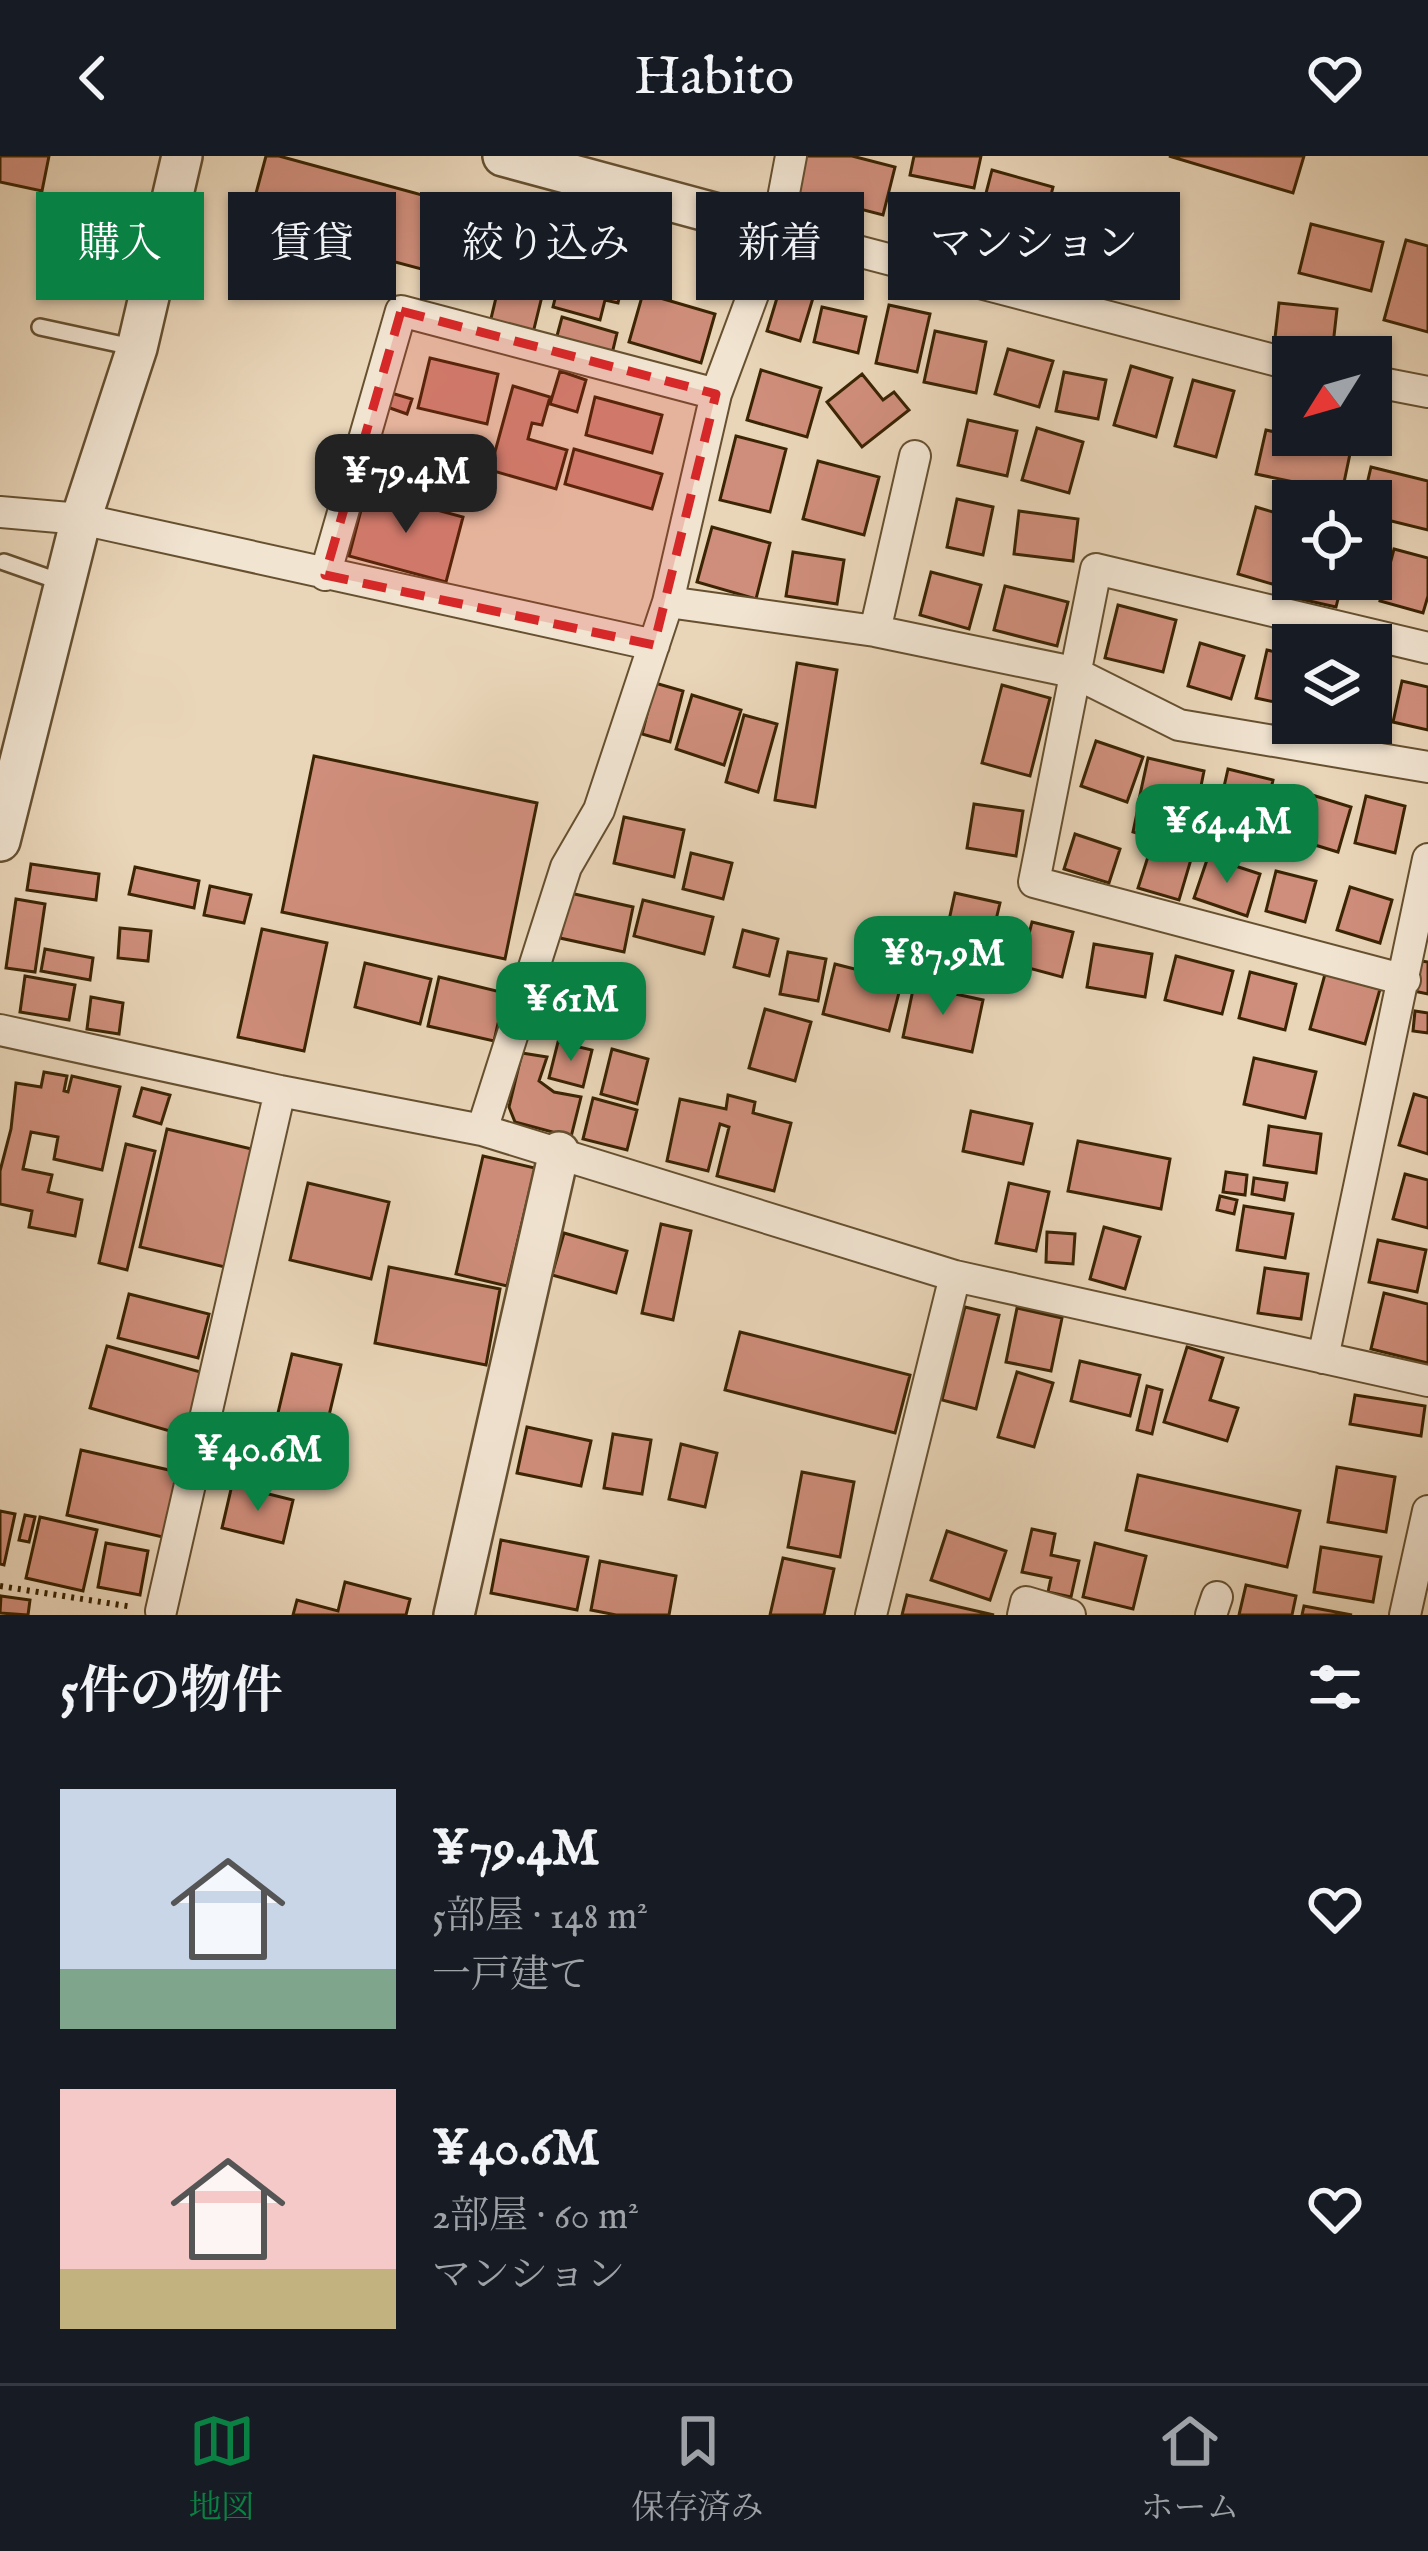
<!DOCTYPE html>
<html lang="ja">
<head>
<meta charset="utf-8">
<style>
	:root { --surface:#171b24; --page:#20242c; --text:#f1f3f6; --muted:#9ea1a6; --line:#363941; --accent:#0b8043 }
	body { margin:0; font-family:"IM FELL English","Noto Serif JP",serif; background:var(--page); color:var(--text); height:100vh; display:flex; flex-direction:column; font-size:45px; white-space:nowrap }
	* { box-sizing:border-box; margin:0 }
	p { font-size:39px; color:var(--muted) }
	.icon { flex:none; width:66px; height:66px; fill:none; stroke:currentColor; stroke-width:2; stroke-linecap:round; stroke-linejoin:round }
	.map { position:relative; height:1459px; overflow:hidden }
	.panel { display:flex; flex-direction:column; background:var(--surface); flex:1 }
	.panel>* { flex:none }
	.banner { position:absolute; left:36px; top:36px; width:1356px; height:108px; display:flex; gap:24px }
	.needle { width:78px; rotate:233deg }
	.tools { position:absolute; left:1272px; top:180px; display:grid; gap:24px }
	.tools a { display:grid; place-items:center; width:120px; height:120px; border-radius:0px; background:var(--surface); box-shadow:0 3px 9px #0004; font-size:60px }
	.price { position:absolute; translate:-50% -102px; padding:0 27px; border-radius:24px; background:var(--accent); color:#fff; font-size:39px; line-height:78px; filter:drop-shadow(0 3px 6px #0008) }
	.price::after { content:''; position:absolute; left:50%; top:72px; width:36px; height:27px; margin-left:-18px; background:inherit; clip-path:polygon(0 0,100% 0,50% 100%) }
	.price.selected { background:#222; color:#fff }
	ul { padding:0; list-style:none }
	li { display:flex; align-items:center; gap:36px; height:300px; padding:0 60px }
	li span { display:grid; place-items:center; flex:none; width:336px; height:240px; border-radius:0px; color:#555 }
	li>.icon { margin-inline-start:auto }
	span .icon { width:144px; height:144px; fill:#fffc; stroke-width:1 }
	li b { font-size:51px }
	h2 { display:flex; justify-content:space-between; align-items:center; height:144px; padding:0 60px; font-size:51px }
	.tag { padding:0 42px; border-radius:0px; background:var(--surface); box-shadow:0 3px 9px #0004; font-size:42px; line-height:108px }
	.tag.selected { background:var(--accent); color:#fff }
	header { display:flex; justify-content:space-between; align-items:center; height:156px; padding:0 60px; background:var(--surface); font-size:54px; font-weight:600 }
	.tab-bar { display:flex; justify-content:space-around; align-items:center; height:168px; border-top:3px solid var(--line); background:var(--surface); font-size:33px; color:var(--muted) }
	.tab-bar a { display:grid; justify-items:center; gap:6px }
	.tab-bar .selected { color:var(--accent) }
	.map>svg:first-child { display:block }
	.building { fill:#cf8e7b; stroke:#3b2403; stroke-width:3 }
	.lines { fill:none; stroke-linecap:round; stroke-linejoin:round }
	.service-casing { stroke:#665030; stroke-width:20 }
	.minor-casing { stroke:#665030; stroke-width:34 }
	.tertiary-casing { stroke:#665030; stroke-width:44 }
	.path { stroke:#3b2403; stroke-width:6; stroke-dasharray:3 6; stroke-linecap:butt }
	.service { stroke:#f1e4d1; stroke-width:15 }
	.minor { stroke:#f1e4d1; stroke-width:30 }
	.tertiary { stroke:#f1e4d1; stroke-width:39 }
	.marked { fill:#d62828; fill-opacity:0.2; stroke:#d62828; stroke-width:9; stroke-dasharray:24 15; stroke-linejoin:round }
</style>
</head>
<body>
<header><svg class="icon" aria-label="back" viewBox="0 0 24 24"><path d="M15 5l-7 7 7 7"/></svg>Habito<svg class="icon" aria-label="heart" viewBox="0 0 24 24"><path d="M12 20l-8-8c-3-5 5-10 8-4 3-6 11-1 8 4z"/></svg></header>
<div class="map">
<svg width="1428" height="1459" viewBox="0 0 1428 1459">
	<rect width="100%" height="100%" fill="#e9d5b8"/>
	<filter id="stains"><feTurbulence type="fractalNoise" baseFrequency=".00167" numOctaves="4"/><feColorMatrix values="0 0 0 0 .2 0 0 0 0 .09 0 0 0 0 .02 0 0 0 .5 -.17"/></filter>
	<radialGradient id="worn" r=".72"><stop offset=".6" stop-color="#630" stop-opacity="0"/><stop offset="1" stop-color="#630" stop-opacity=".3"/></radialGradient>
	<!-- building -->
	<path class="building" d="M 0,0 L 49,0 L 42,35 L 0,26 Z
		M 266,0 L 279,0 L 481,55 L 463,124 L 248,67 Z
		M 803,0 L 852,0 L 895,11 L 883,59 L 794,36 Z
		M 914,0 L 981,0 L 974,32 L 910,19 Z
		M 1169,0 L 1304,0 L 1293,37 Z
		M 992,14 L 1053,31 L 1037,93 L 976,76 Z
		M 497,62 L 547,77 L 533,122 L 484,107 Z
		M 1311,68 L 1383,86 L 1371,135 L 1299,117 Z
		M 1406,84 L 1428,90 L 1428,176 L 1384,164 Z
		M 565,102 L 625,117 L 618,147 L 605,144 L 600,164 L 553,151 Z
		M 783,122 L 816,132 L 800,185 L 767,175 Z
		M 500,125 L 543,136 L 532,181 L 489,171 Z
		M 643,137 L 715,158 L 701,207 L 629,186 Z
		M 1279,147 L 1337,153 L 1333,189 L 1275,182 Z
		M 889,149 L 930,158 L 917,216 L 876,207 Z
		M 822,151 L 866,161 L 858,197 L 814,186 Z
		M 562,161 L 617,177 L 610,206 L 554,191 Z
		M 935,175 L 986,186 L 976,237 L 924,226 Z
		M 1008,193 L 1053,205 L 1039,251 L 995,238 Z
		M 430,202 L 498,218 L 487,268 L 418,252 Z
		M 1131,210 L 1172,222 L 1156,281 L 1114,269 Z
		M 761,214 L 821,232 L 807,281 L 747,264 Z
		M 560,215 L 586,224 L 577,256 L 550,248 Z
		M 1064,216 L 1106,224 L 1098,263 L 1056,255 Z
		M 862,218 L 883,244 L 894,236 L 909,254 L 862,291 L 827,246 Z
		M 1193,224 L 1234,235 L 1216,301 L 1175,290 Z
		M 513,230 L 550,241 L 542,269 L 532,267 L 528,283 L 567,294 L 556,333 L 490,314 Z
		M 391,237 L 412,243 L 407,258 L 387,251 Z
		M 595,241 L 662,259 L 652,297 L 586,279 Z
		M 968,264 L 1017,275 L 1007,320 L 958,309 Z
		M 1037,272 L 1083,286 L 1069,337 L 1022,324 Z
		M 1266,274 L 1351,293 L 1342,336 L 1256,318 Z
		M 736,280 L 786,293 L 770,356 L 720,344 Z
		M 574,293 L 662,318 L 652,353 L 565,328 Z
		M 818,305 L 879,321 L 864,379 L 803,363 Z
		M 1371,311 L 1428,325 L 1428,374 L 1371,360 L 1371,345 L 1363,345 Z
		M 366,335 L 463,361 L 446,426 L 349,400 Z
		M 957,343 L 993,351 L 983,399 L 947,391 Z
		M 1256,351 L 1293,362 L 1293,382 L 1279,430 L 1238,418 Z
		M 1019,355 L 1078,363 L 1073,405 L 1014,398 Z
		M 712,371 L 770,387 L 756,443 L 697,426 Z
		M 1394,393 L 1428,402 L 1428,440 L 1423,457 L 1380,445 Z
		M 793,396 L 844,404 L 837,448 L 786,440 Z
		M 931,416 L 981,429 L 969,473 L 920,459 Z
		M 1300,423 L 1343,423 L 1336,451 L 1296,442 Z
		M 1005,430 L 1068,446 L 1057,490 L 994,474 Z
		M 1118,449 L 1176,464 L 1163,516 L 1105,502 Z
		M 1200,487 L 1244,500 L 1231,543 L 1188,530 Z
		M 1267,494 L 1293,500 L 1293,550 L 1256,542 Z
		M 797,507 L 837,514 L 815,651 L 775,644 Z
		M 1371,510 L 1387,513 L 1378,558 L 1371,556 Z
		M 1402,525 L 1428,531 L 1428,574 L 1393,566 Z
		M 655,527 L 683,535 L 670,586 L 642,578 Z
		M 1002,529 L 1050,542 L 1030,620 L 982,607 Z
		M 692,539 L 741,554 L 724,609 L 676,593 Z
		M 744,559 L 777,568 L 758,636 L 726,626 Z
		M 1096,585 L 1143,601 L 1127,646 L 1081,630 Z
		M 314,600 L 537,647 L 505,803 L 282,756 Z
		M 1148,602 L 1204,615 L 1195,660 L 1138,648 Z
		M 1228,613 L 1273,624 L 1261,676 L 1216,666 Z
		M 1296,634 L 1351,651 L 1338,696 L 1282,679 Z
		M 1366,640 L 1405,650 L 1395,697 L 1355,687 Z
		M 974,648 L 1023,655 L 1016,700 L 967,692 Z
		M 1137,657 L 1152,660 L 1147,680 L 1133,676 Z
		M 624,661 L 684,674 L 674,721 L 614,707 Z
		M 1075,678 L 1120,693 L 1109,727 L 1064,713 Z
		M 1152,688 L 1192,700 L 1179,744 L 1138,732 Z
		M 691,697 L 732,707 L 723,743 L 683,733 Z
		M 1208,701 L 1260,718 L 1247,760 L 1194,742 Z
		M 31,708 L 99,718 L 96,744 L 27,734 Z
		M 135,711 L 199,725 L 194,752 L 129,738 Z
		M 1276,715 L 1316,725 L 1305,766 L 1266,755 Z
		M 210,730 L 251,739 L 244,767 L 204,759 Z
		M 1350,731 L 1392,744 L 1380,787 L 1337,774 Z
		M 570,737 L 633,751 L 624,796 L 560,782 Z
		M 955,737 L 1000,747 L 986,806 L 942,796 Z
		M 16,743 L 45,748 L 35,816 L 6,812 Z
		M 643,744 L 713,761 L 704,798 L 634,780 Z
		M 1032,766 L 1073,776 L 1062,821 L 1021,810 Z
		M 120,772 L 151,775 L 148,805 L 118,802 Z
		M 262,773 L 327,787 L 304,895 L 238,881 Z
		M 743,774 L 778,783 L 769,820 L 734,811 Z
		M 1094,788 L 1152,798 L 1145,841 L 1087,831 Z
		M 45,793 L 93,802 L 90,824 L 41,815 Z
		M 788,796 L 826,803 L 818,845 L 780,838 Z
		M 1176,800 L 1233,815 L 1222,858 L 1165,844 Z
		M 1421,805 L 1428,806 L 1428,838 L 1414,835 Z
		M 365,807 L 431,823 L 420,868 L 355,851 Z
		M 835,808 L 902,825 L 889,875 L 823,858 Z
		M 548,810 L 594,823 L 588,843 L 542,831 Z
		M 1250,816 L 1296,828 L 1285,874 L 1239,862 Z
		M 1325,818 L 1380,833 L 1365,888 L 1310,873 Z
		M 25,820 L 75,829 L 69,864 L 20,856 Z
		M 439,821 L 505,837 L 494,885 L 428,870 Z
		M 914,829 L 983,844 L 972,896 L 903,881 Z
		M 91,841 L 123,847 L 119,878 L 87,873 Z
		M 765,853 L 811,866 L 795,925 L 749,912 Z
		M 1415,855 L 1428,857 L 1428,877 L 1413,875 Z
		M 558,886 L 592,894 L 583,931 L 549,922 Z
		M 612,893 L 648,903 L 637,948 L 601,938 Z
		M 522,897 L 547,901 L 539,925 L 554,936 L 581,941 L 571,981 L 515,966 L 509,951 Z
		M 1254,902 L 1316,916 L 1305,962 L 1244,948 Z
		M 44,916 L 67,920 L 64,935 L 68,936 L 72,920 L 120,931 L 102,1014 L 54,1003 L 58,981 L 31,976 L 23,1013 L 52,1019 L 48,1036 L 82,1044 L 75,1080 L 29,1071 L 32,1055 L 0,1048 L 0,1015 L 11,973 L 16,927 L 41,931 Z
		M 142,932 L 170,939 L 161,968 L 134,960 Z
		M 1414,938 L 1428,942 L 1428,998 L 1399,989 Z
		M 728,939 L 755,946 L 753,957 L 791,967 L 774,1035 L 717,1020 L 729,971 L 720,968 L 708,1015 L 667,1005 L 680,943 L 726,953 Z
		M 593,942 L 637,954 L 627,994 L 583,983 Z
		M 971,955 L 1032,968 L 1023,1008 L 963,995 Z
		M 1269,970 L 1321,978 L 1316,1017 L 1264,1009 Z
		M 167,973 L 256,994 L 229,1112 L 140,1091 Z
		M 1078,985 L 1170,1003 L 1161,1053 L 1068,1035 Z
		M 126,988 L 155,995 L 127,1114 L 99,1107 Z
		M 483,1000 L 535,1012 L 507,1130 L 456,1118 Z
		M 1226,1016 L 1247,1019 L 1245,1039 L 1223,1036 Z
		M 1405,1018 L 1428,1024 L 1428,1072 L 1393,1063 Z
		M 1254,1022 L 1287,1027 L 1284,1044 L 1252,1038 Z
		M 308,1027 L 389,1046 L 371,1123 L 290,1104 Z
		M 1009,1027 L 1049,1036 L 1036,1095 L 996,1087 Z
		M 1220,1040 L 1237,1044 L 1234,1058 L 1217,1054 Z
		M 1244,1050 L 1293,1058 L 1285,1102 L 1237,1094 Z
		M 661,1068 L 691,1075 L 673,1164 L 642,1157 Z
		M 1104,1071 L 1140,1081 L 1125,1133 L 1090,1123 Z
		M 1047,1076 L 1075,1078 L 1073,1108 L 1046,1106 Z
		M 564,1077 L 627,1095 L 616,1137 L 552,1119 Z
		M 1378,1084 L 1426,1094 L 1417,1136 L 1369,1126 Z
		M 389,1111 L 500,1133 L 486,1209 L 375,1187 Z
		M 1265,1112 L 1308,1118 L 1301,1163 L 1258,1157 Z
		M 1384,1137 L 1428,1148 L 1428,1207 L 1371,1193 Z
		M 129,1138 L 209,1158 L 198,1202 L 118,1182 Z
		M 965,1151 L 999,1159 L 976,1253 L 942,1244 Z
		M 1017,1152 L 1062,1162 L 1051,1215 L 1006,1206 Z
		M 740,1176 L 910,1219 L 895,1277 L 725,1234 Z
		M 107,1190 L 204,1217 L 187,1280 L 90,1252 Z
		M 1187,1191 L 1223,1202 L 1210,1244 L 1238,1252 L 1227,1285 L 1164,1266 Z
		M 292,1198 L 341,1209 L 312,1331 L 263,1320 Z
		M 1080,1205 L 1140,1219 L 1130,1260 L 1071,1245 Z
		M 1017,1216 L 1053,1227 L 1034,1291 L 998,1281 Z
		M 1147,1230 L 1162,1234 L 1152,1278 L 1137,1274 Z
		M 1355,1239 L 1425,1250 L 1421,1280 L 1350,1268 Z
		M 527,1271 L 591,1285 L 581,1330 L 517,1317 Z
		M 613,1278 L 651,1284 L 642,1338 L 604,1332 Z
		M 681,1288 L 717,1297 L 705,1351 L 669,1343 Z
		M 81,1294 L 182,1317 L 167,1382 L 67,1359 Z
		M 1337,1311 L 1395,1321 L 1386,1376 L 1328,1366 Z
		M 802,1316 L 854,1326 L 840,1401 L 788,1391 Z
		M 1138,1319 L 1300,1355 L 1287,1411 L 1126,1374 Z
		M 232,1329 L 293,1344 L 283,1387 L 222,1372 Z
		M 0,1355 L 15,1358 L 4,1409 L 0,1408 Z
		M 25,1359 L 35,1361 L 29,1386 L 19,1384 Z
		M 40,1361 L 97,1374 L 83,1435 L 26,1422 Z
		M 1032,1373 L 1055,1378 L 1051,1399 L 1079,1405 L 1071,1441 L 1048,1436 L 1051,1422 L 1022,1416 Z
		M 947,1375 L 1006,1395 L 990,1444 L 931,1424 Z
		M 501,1384 L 588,1401 L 577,1454 L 491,1437 Z
		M 106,1387 L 148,1395 L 140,1439 L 98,1431 Z
		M 1095,1387 L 1146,1400 L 1133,1453 L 1083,1441 Z
		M 1321,1391 L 1381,1401 L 1373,1446 L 1314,1436 Z
		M 783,1402 L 834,1413 L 824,1459 L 770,1459 Z
		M 600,1405 L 676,1420 L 669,1459 L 616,1459 L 591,1454 Z
		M 345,1426 L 410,1443 L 406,1459 L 293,1459 L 297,1444 L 338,1455 Z
		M 1246,1429 L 1296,1440 L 1292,1459 L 1239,1459 Z
		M 907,1439 L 994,1459 L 902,1459 Z
		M 1,1440 L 30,1444 L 28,1459 L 0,1457 Z
		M 1304,1450 L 1352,1459 L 1302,1459 Z"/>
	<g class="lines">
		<!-- service casing -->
		<g class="service-casing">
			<path id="service" d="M 61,87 L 154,107
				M 40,171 L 137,192
				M 4,406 L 61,426"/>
		</g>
		<!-- minor casing -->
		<g class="minor-casing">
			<path id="minor" d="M 777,74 L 1293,209
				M 1371,225 L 1428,236
				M 0,356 L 81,363 L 654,489
				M 325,419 L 401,155 L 716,238
				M 668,446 L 875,475 L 1073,516 L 1179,569 L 1428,611
				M 875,475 L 915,300
				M 1405,824 L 1034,726 L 1096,413 L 1428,492
				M 0,874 L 280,935 L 482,974 L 955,1120 L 1428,1225
				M 482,974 L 566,711 L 599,654 L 668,446 L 716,238 L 777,74 L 791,0
				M 1323,1202 L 1428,703
				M 161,1455 L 280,935
				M 871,1459 L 955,1120
				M 1023,1459 L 1026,1446 L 1070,1459
				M 1211,1459 L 1217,1441
				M 1405,1459 L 1428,1355"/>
		</g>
		<!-- tertiary casing -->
		<g class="tertiary-casing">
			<path id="tertiary" d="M 503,0 L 777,74
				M 0,685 L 81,363 L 137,192 L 182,0
				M 454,1459 L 559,996"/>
		</g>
		<!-- path -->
		<path class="path" d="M 0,1430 L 133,1451"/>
		<!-- service -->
		<use href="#service" class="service"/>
		<!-- minor -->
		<use href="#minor" class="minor"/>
		<!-- tertiary -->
		<use href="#tertiary" class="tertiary"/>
	</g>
	<!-- marked area -->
	<path class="marked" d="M 401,155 L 716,238 L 654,489 L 325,419 Z"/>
	<rect width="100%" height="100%" filter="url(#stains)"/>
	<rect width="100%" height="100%" fill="url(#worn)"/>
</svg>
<div class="tools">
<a><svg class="needle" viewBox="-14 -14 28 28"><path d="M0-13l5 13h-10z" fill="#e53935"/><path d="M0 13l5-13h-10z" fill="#9ea1a6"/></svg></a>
<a><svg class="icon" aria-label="locate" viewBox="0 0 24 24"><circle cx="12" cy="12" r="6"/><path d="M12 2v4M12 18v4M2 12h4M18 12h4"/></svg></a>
<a><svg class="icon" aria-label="layers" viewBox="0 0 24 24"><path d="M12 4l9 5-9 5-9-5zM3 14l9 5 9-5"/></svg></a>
</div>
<b class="price selected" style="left:406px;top:380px">¥79.4M</b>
<b class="price" style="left:1227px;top:730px">¥64.4M</b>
<b class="price" style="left:943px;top:862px">¥87.9M</b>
<b class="price" style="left:571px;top:908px">¥61M</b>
<b class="price" style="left:258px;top:1358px">¥40.6M</b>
<div class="banner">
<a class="tag selected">購入</a>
<a class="tag">賃貸</a>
<a class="tag">絞り込み</a>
<a class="tag">新着</a>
<a class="tag">マンション</a>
</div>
</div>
<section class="panel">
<h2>5件の物件<svg class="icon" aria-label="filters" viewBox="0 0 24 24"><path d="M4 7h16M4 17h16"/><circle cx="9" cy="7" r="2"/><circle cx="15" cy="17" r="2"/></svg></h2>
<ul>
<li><span style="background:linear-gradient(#c9d6e8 75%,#7fa58c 0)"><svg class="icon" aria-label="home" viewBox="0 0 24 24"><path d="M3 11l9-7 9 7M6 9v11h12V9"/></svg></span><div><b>¥79.4M</b><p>5部屋 · 148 m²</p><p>一戸建て</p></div><svg class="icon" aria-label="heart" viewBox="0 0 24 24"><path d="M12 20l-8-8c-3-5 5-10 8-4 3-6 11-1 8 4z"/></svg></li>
<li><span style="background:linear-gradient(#f6c9c9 75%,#c2b280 0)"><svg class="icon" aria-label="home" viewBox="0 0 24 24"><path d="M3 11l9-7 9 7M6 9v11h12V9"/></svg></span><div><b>¥40.6M</b><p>2部屋 · 60 m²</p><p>マンション</p></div><svg class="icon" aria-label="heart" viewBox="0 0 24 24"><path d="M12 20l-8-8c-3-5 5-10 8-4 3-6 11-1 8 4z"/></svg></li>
</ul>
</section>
<nav class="tab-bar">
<a class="selected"><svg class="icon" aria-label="map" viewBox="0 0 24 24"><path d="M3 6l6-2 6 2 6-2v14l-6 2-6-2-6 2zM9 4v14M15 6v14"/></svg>地図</a>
<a><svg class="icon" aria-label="saved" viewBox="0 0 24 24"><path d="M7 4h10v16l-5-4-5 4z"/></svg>保存済み</a>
<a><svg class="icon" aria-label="home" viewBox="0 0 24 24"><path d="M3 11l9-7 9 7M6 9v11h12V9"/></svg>ホーム</a>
</nav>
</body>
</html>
